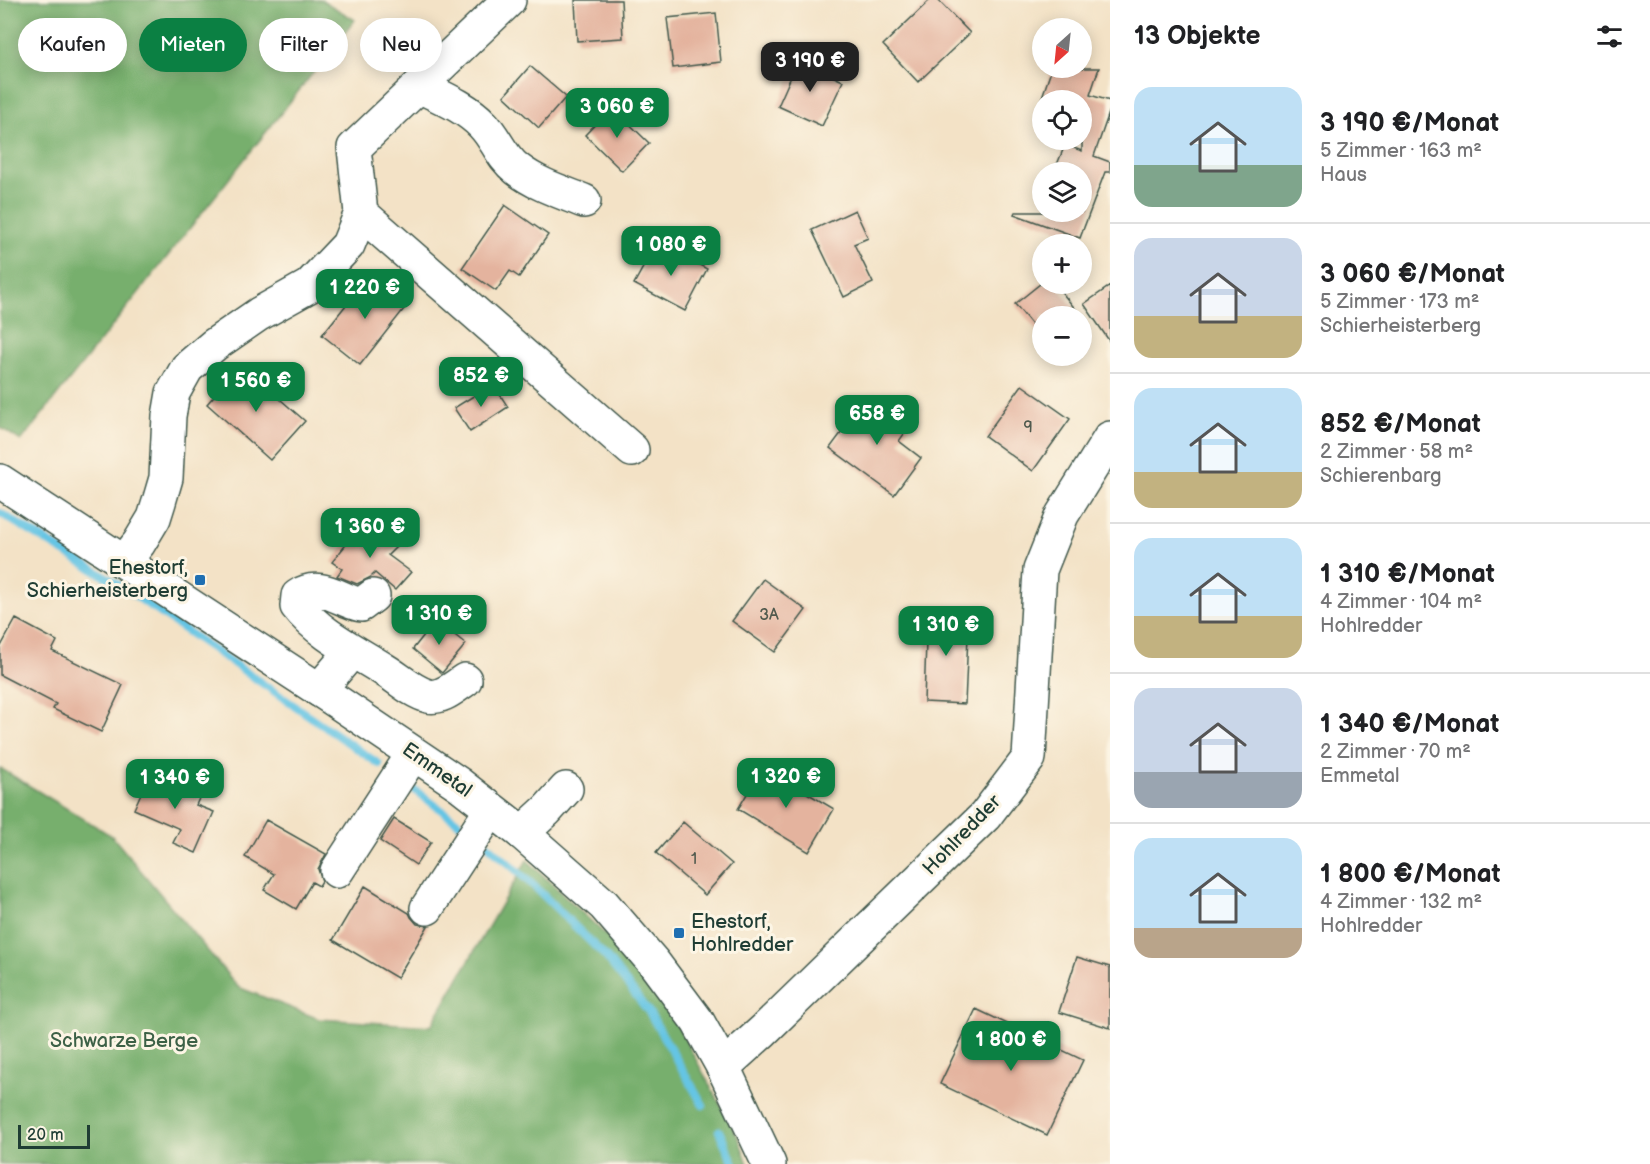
<!DOCTYPE html>
<html lang="de">
<head>
<meta charset="utf-8">
<style>
	:root { --surface:#fff; --page:#f2f2f2; --text:#202124; --muted:#757577; --line:#e0e0e0; --accent:#0b8043 }
	body { margin:0; font-family:"Balsamiq Sans",sans-serif; background:var(--page); color:var(--text); height:100vh; display:flex; flex-direction:column; font-size:22px; white-space:nowrap }
	* { box-sizing:border-box; margin:0 }
	p { font-size:20px; color:var(--muted) }
	.icon { flex:none; width:33px; height:33px; fill:none; stroke:currentColor; stroke-width:2; stroke-linecap:round; stroke-linejoin:round }
	.map { position:relative; flex:1; overflow:hidden }
	.side { display:flex; flex-direction:column; background:var(--surface); width:540px }
	.side>* { flex:none }
	.banner { position:absolute; left:18px; top:18px; width:570px; height:54px; display:flex; gap:12px }
	.needle { width:39px; rotate:207deg }
	.buttons { position:absolute; left:1032px; top:18px; display:grid; gap:12px }
	.buttons a { display:grid; place-items:center; width:60px; height:60px; border-radius:50%; background:var(--surface); box-shadow:0 3px 15px #0003; font-size:30px }
	.scale { position:absolute; left:18px; bottom:15px; width:72px; box-sizing:border-box; padding-left:6px; border:3px solid #1f3d34; border-top:0; font-size:16px; line-height:21px; white-space:nowrap; color:#1f3d34; -webkit-text-stroke:4px #fcf5e5; paint-order:stroke }
	.price { position:absolute; translate:-50% -51px; padding:0 14px; border-radius:12px; background:var(--accent); color:#fff; font-size:20px; line-height:39px; filter:drop-shadow(0 2px 3px #0008) }
	.price::after { content:''; position:absolute; left:50%; top:36px; width:18px; height:14px; margin-left:-9px; background:inherit; clip-path:polygon(0 0,100% 0,50% 100%) }
	.price.on { background:#222; color:#fff }
	ul { padding:0; list-style:none }
	li { display:flex; align-items:center; gap:18px; height:150px; padding:0 24px }
	li+li { border-top:2px solid var(--line) }
	li span { display:grid; place-items:center; flex:none; width:168px; height:120px; border-radius:18px; color:#555 }
	li>.icon { margin-inline-start:auto }
	span .icon { width:72px; height:72px; fill:#fffc; stroke-width:1 }
	li b { font-size:26px }
	h2 { display:flex; justify-content:space-between; align-items:center; height:72px; padding:0 24px; font-size:26px }
	.pill { padding:0 21px; border-radius:27px; background:var(--surface); box-shadow:0 3px 15px #0003; font-size:21px; line-height:54px }
	.pill.on { background:var(--accent); color:#fff }
	main { display:flex; flex:1; min-height:0 }
	.map>svg:first-child { display:block }
	.forest { fill:#77af6d; stroke:#4b7650; stroke-width:1.5 }
	.lines { fill:none; stroke-linecap:round; stroke-linejoin:round }
	.stream { stroke:#65c5e4; stroke-width:8 }
	.building { fill:#e4b39e }
	.minor-casing { stroke:#3f564a; stroke-width:36 }
	.major-casing { stroke:#3f564a; stroke-width:36 }
	.minor { stroke:#fff; stroke-width:33 }
	.major { stroke:#fff; stroke-width:33 }
	.poi-dot { fill:#1f6fb2; stroke:#fcf5e5; stroke-width:2 }
	.labels { text-anchor:middle; dominant-baseline:central; stroke-width:6; stroke-linejoin:round; paint-order:stroke }
	.number-label { font-size:16px; fill:#505a4e }
	.poi-label { font-size:20px; fill:#1f3d34; stroke:#fcf5e5; text-anchor:end }
	.street-label { font-size:20px; fill:#1f3d34; stroke:#fcf5e5 }
	.park-label { font-size:20px; fill:#3c6046; stroke:#fcf5e5 }
</style>
</head>
<body>
<main>
<div class="map">
<svg width="1110" height="1164" viewBox="0 0 1110 1164">
	<rect width="100%" height="100%" fill="#fcf5e5"/>
	<filter id="ink" filterUnits="userSpaceOnUse"><feTurbulence type="fractalNoise" baseFrequency=".0167" numOctaves="2"/><feDisplacementMap in="SourceGraphic" scale="12" xChannelSelector="R" yChannelSelector="G"/><feConvolveMatrix kernelMatrix="1 2 1 2 8 2 1 2 1" color-interpolation-filters="sRGB"/></filter>
	<filter id="wash" filterUnits="userSpaceOnUse"><feTurbulence type="fractalNoise" baseFrequency=".008" numOctaves="4" result="noise"/><feDisplacementMap in="SourceGraphic" scale="24" xChannelSelector="R" yChannelSelector="G"/><feGaussianBlur stdDeviation="1.35" result="paint"/><feColorMatrix in="noise" values="0 0 0 0 0 0 0 0 0 0 0 0 0 0 0 0 0 1.4 0 .05"/><feComposite in="paint" operator="in"/></filter>
	<g filter="url(#wash)">
		<rect width="100%" height="100%" fill="#f3e2c6"/>
		<!-- forest -->
		<path class="forest" d="M 0,0 L 322,0 L 355,20 L 21,441 L 0,427 Z
			M 0,768 L 112,836 L 238,987 L 319,1019 L 431,1026 L 527,860 L 613,942 L 675,1021 L 739,1139 L 748,1164 L 0,1164 Z"/>
		<g class="lines">
			<!-- stream -->
			<path class="stream" d="M 0,513 L 124,588 L 379,764
				M 412,788 L 463,826
				M 488,845 L 535,887 L 606,957 L 649,1012 L 703,1105
				M 719,1131 L 734,1164"/>
		</g>
		<g id="blocks">
			<!-- building -->
			<path class="building" d="M 575,0 L 621,0 L 623,38 L 577,41 Z
				M 930,0 L 938,0 L 970,33 L 918,82 L 883,45 Z
				M 716,13 L 721,62 L 673,68 L 667,18 Z
				M 798,61 L 843,81 L 822,126 L 778,106 Z
				M 530,66 L 566,97 L 539,128 L 504,96 Z
				M 1052,68 L 1099,68 L 1090,95 L 1110,101 L 1110,110 L 1094,156 L 1110,162 L 1110,172 L 1105,172 L 1080,238 L 1014,214 L 1015,212 L 1082,212 L 1082,172 L 1054,172 L 1065,145 L 1082,151 L 1082,100 L 1041,100 Z
				M 612,107 L 649,143 L 622,171 L 585,135 Z
				M 505,205 L 548,235 L 519,277 L 510,271 L 496,291 L 462,268 Z
				M 855,210 L 868,238 L 854,244 L 873,283 L 844,297 L 812,230 Z
				M 657,242 L 707,269 L 685,311 L 634,284 Z
				M 370,275 L 408,304 L 360,365 L 322,335 Z
				M 1040,284 L 1055,284 L 1081,316 L 1042,316 L 1042,337 L 1015,304 Z
				M 1110,286 L 1110,342 L 1084,304 Z
				M 241,365 L 305,421 L 270,460 L 207,404 Z
				M 493,384 L 508,407 L 470,432 L 454,408 Z
				M 1022,385 L 1070,419 L 1033,471 L 985,436 Z
				M 868,397 L 909,427 L 899,441 L 921,458 L 894,495 L 830,448 Z
				M 365,521 L 397,546 L 388,555 L 411,572 L 395,590 L 375,573 L 371,577 L 357,584 L 337,576 L 342,569 L 332,562 Z
				M 763,579 L 806,610 L 775,652 L 732,621 Z
				M 927,611 L 969,613 L 965,704 L 924,702 Z
				M 16,619 L 57,641 L 52,651 L 123,685 L 101,732 L 53,709 L 56,704 L 0,675 L 0,648 Z
				M 436,620 L 466,644 L 442,673 L 413,649 Z
				M 763,767 L 834,809 L 809,852 L 738,809 Z
				M 151,771 L 201,794 L 196,805 L 214,812 L 196,853 L 173,843 L 180,829 L 134,809 Z
				M 394,819 L 431,842 L 416,865 L 380,841 Z
				M 266,820 L 326,854 L 318,869 L 322,881 L 319,886 L 312,882 L 296,909 L 264,890 L 274,874 L 245,857 Z
				M 683,822 L 732,864 L 705,895 L 656,853 Z
				M 365,886 L 409,913 L 411,917 L 417,924 L 428,926 L 397,978 L 333,940 Z
				M 1077,957 L 1110,967 L 1110,1028 L 1059,1012 Z
				M 976,1009 L 1083,1060 L 1047,1135 L 940,1084 Z"/>
		</g>
	</g>
	<g filter="url(#ink)">
		<use href="#blocks" fill-opacity="0" stroke="#3f564a" stroke-width="1.5"/>
		<g class="lines">
			<!-- minor casing -->
			<g class="minor-casing">
				<path id="minor" d="M 419,86 C 441,97 466,107 483,125 C 496,138 501,157 517,169 C 536,184 561,192 584,201
					M 361,213 L 632,450
					M 124,562 L 139,543 L 154,518 L 159,502 L 166,478 L 169,416 L 173,393 L 187,368 L 214,345 L 259,314 L 309,286 L 348,245 L 361,213 L 354,148 L 509,0
					M 373,596 L 361,605 C 339,600 320,581 298,596 L 297,606 C 319,634 353,650 383,669 C 397,677 412,692 428,696 C 442,699 454,687 465,680
					M 319,690 L 352,651
					M 522,833 L 547,810 L 566,789
					M 337,871 L 413,754
					M 427,908 L 491,810
					M 723,1067 L 763,1031 L 985,816 L 1029,758 L 1040,570 L 1062,515 L 1110,438"/>
			</g>
			<!-- major casing -->
			<g class="major-casing">
				<path id="major" d="M 0,481 L 330,697 L 459,784 L 522,833 L 604,905 L 654,963 L 698,1022 L 723,1067 L 769,1164"/>
			</g>
			<!-- minor -->
			<use href="#minor" class="minor"/>
			<!-- major -->
			<use href="#major" class="major"/>
		</g>
	</g>
	<!-- markers -->
	<g class="poi-dot">
		<rect x="194" y="574" width="12" height="12" rx="3"/>
		<rect x="673" y="927" width="12" height="12" rx="3"/>
	</g>
	<g class="labels">
		<!-- number labels -->
		<g class="number-label">
			<text x="1028" y="427">9</text>
			<text x="769" y="615">3A</text>
			<text x="694" y="859">1</text>
		</g>
		<!-- poi labels -->
		<g class="poi-label">
			<text x="188" y="568">Ehestorf,<tspan x="188" dy="23">Schierheisterberg</tspan></text>
			<text x="691" y="922" text-anchor="start">Ehestorf,<tspan x="691" dy="23">Hohlredder</tspan></text>
		</g>
		<!-- street labels -->
		<g class="street-label">
			<text transform="translate(437 770) rotate(35)">Emmetal</text>
			<text transform="translate(962 835) rotate(-46)">Hohlredder</text>
		</g>
		<!-- park labels -->
		<g class="park-label">
			<text x="124" y="1041">Schwarze Berge</text>
		</g>
	</g>
</svg>
<div class="buttons">
<a><svg class="needle" viewBox="-14 -14 28 28"><path d="M0-13l5 13h-10z" fill="#e53935"/><path d="M0 13l5-13h-10z" fill="#757577"/></svg></a>
<a><svg class="icon" aria-label="locate" viewBox="0 0 24 24"><circle cx="12" cy="12" r="6"/><path d="M12 2v4M12 18v4M2 12h4M18 12h4"/></svg></a>
<a><svg class="icon" aria-label="layers" viewBox="0 0 24 24"><path d="M12 4l9 5-9 5-9-5zM3 14l9 5 9-5"/></svg></a>
<a>+</a>
<a>−</a>
</div>
<div class="scale">20 m</div>
<b class="price on" style="left:810px;top:93px">3 190 €</b>
<b class="price" style="left:617px;top:139px">3 060 €</b>
<b class="price" style="left:671px;top:277px">1 080 €</b>
<b class="price" style="left:365px;top:320px">1 220 €</b>
<b class="price" style="left:481px;top:408px">852 €</b>
<b class="price" style="left:256px;top:413px">1 560 €</b>
<b class="price" style="left:877px;top:446px">658 €</b>
<b class="price" style="left:370px;top:559px">1 360 €</b>
<b class="price" style="left:439px;top:646px">1 310 €</b>
<b class="price" style="left:946px;top:657px">1 310 €</b>
<b class="price" style="left:786px;top:809px">1 320 €</b>
<b class="price" style="left:175px;top:810px">1 340 €</b>
<b class="price" style="left:1011px;top:1072px">1 800 €</b>
<div class="banner">
<a class="pill">Kaufen</a>
<a class="pill on">Mieten</a>
<a class="pill">Filter</a>
<a class="pill">Neu</a>
</div>
</div>
<section class="side">
<h2>13 Objekte<svg class="icon" aria-label="filters" viewBox="0 0 24 24"><path d="M4 7h16M4 17h16"/><circle cx="9" cy="7" r="2"/><circle cx="15" cy="17" r="2"/></svg></h2>
<ul>
<li><span style="background:linear-gradient(#bfe0f5 65%,#7fa58c 0)"><svg class="icon" aria-label="home" viewBox="0 0 24 24"><path d="M3 11l9-7 9 7M6 9v11h12V9"/></svg></span><div><b>3 190 €/Monat</b><p>5 Zimmer · 163 m²</p><p>Haus</p></div></li>
<li><span style="background:linear-gradient(#c9d6e8 65%,#c2b280 0)"><svg class="icon" aria-label="home" viewBox="0 0 24 24"><path d="M3 11l9-7 9 7M6 9v11h12V9"/></svg></span><div><b>3 060 €/Monat</b><p>5 Zimmer · 173 m²</p><p>Schierheisterberg</p></div></li>
<li><span style="background:linear-gradient(#bfe0f5 70%,#c2b280 0)"><svg class="icon" aria-label="home" viewBox="0 0 24 24"><path d="M3 11l9-7 9 7M6 9v11h12V9"/></svg></span><div><b>852 €/Monat</b><p>2 Zimmer · 58 m²</p><p>Schierenbarg</p></div></li>
<li><span style="background:linear-gradient(#bfe0f5 65%,#c2b280 0)"><svg class="icon" aria-label="home" viewBox="0 0 24 24"><path d="M3 11l9-7 9 7M6 9v11h12V9"/></svg></span><div><b>1 310 €/Monat</b><p>4 Zimmer · 104 m²</p><p>Hohlredder</p></div></li>
<li><span style="background:linear-gradient(#c9d6e8 70%,#9aa5b1 0)"><svg class="icon" aria-label="home" viewBox="0 0 24 24"><path d="M3 11l9-7 9 7M6 9v11h12V9"/></svg></span><div><b>1 340 €/Monat</b><p>2 Zimmer · 70 m²</p><p>Emmetal</p></div></li>
<li><span style="background:linear-gradient(#bfe0f5 75%,#b9a48a 0)"><svg class="icon" aria-label="home" viewBox="0 0 24 24"><path d="M3 11l9-7 9 7M6 9v11h12V9"/></svg></span><div><b>1 800 €/Monat</b><p>4 Zimmer · 132 m²</p><p>Hohlredder</p></div></li>
</ul>
</section>
</main>
</body>
</html>
